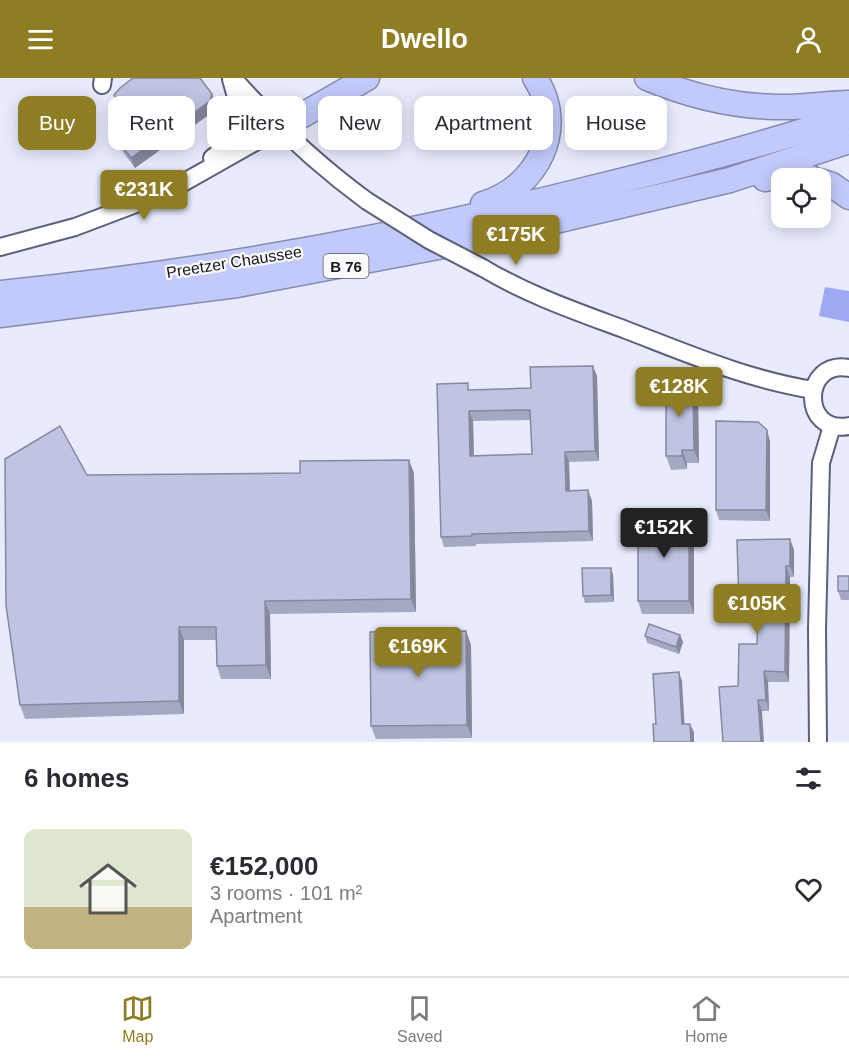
<!DOCTYPE html>
<html lang="en">
<head>
<meta charset="utf-8">
<style>
	:root { --surface:#fff; --page:#f7f7f7; --text:#2b2b33; --muted:#7c7c81; --line:#e1e1e2; --accent:#8e7d23 }
	body { margin:0; font-family:Arial,sans-serif; background:var(--page); color:var(--text); height:100vh; display:flex; flex-direction:column; font-size:22px; white-space:nowrap }
	* { box-sizing:border-box; margin:0 }
	p { font-size:20px; color:var(--muted) }
	.icon { flex:none; width:33px; height:33px; fill:none; stroke:currentColor; stroke-width:2; stroke-linecap:round; stroke-linejoin:round }
	.map { position:relative; height:664px; overflow:hidden }
	.sheet { display:flex; flex-direction:column; background:var(--surface); flex:1 }
	.sheet>* { flex:none }
	.banner { position:absolute; left:18px; top:18px; width:813px; height:54px; display:flex; gap:12px }
	.tools { position:absolute; left:771px; top:90px; display:grid; gap:12px }
	.tools a { display:grid; place-items:center; width:60px; height:60px; border-radius:12px; background:var(--surface); box-shadow:0 3px 15px #0003; font-size:30px }
	.price { position:absolute; translate:-50% -51px; padding:0 14px; border-radius:6px; background:var(--accent); color:#fff; font-size:20px; line-height:39px; filter:drop-shadow(0 2px 3px #0008) }
	.price::after { content:''; position:absolute; left:50%; top:36px; width:18px; height:14px; margin-left:-9px; background:inherit; clip-path:polygon(0 0,100% 0,50% 100%) }
	.price.on { background:#222; color:#fff }
	ul { padding:0; list-style:none }
	li { display:flex; align-items:center; gap:18px; height:150px; padding:0 24px }
	li+li { border-top:2px solid var(--line) }
	li span { display:grid; place-items:center; flex:none; width:168px; height:120px; border-radius:12px; color:#555 }
	li>.icon { margin-inline-start:auto }
	span .icon { width:72px; height:72px; fill:#fffc; stroke-width:1 }
	li b { font-size:26px }
	h2 { display:flex; justify-content:space-between; align-items:center; height:72px; padding:0 24px; font-size:26px }
	.pill { padding:0 21px; border-radius:12px; background:var(--surface); box-shadow:0 3px 15px #0003; font-size:21px; line-height:54px }
	.pill.on { background:var(--accent); color:#fff }
	header { display:flex; justify-content:space-between; align-items:center; height:78px; padding:0 24px; background:var(--accent); color:#fff; font-size:27px; font-weight:700 }
	.menu { display:flex; justify-content:space-around; align-items:center; height:84px; border-top:2px solid var(--line); background:var(--surface); font-size:16px; color:var(--muted) }
	.menu a { display:grid; justify-items:center; gap:3px }
	.menu .on { color:var(--accent) }
	.map>svg:first-child { display:block }
	.water { fill:#9ea8f3 }
	.lines { fill:none; stroke-linecap:round; stroke-linejoin:round }
	.minor-casing { stroke:#5c607a; stroke-width:20 }
	.highway-casing { stroke:#858baf; stroke-width:27 }
	.minor { stroke:#fff; stroke-width:16 }
	.highway { stroke:#c2cafc; stroke-width:24 }
	.minor-bridge-casing { stroke:#5c607a; stroke-width:20; stroke-linecap:butt }
	.minor-bridge { stroke:#fff; stroke-width:16 }
	.wall { fill:#a4a9c2; fill-rule:evenodd }
	.shaded-wall { fill:#86899e }
	.building { fill:#bfc4e2; stroke:#86899e; stroke-width:1.5; fill-rule:evenodd }
	.labels { text-anchor:middle; dominant-baseline:central; stroke-width:4.5; stroke-linejoin:round; paint-order:stroke }
	.shield { fill:#fafafa; stroke:#5a5a62; stroke-width:1.5 }
	.shield-label { font-size:15px; font-weight:bold; fill:#151621 }
	.street-label { font-size:16px; fill:#151621; stroke:#fafafa }
</style>
</head>
<body>
<header><svg class="icon" aria-label="menu" viewBox="0 0 24 24"><path d="M4 6h16M4 12h16M4 18h16"/></svg>Dwello<svg class="icon" aria-label="person" viewBox="0 0 24 24"><circle cx="12" cy="8" r="4"/><path d="M4 21q1-7 8-7t8 7"/></svg></header>
<div class="map">
<svg width="849" height="664" viewBox="0 0 849 664">
	<rect width="100%" height="100%" fill="#e8ebfe"/>
	<!-- water -->
	<path class="water" d="M 825,209 L 849,213 L 849,244 L 819,238 Z"/>
	<g class="lines">
		<!-- minor casing -->
		<g class="minor-casing">
			<path id="minor" d="M 233,0 C 274,46 318,87 367,123
				M 102,7 L 103,0
				M 212,80 L 239,59 L 243,44 L 231,1
				M 0,169 L 75,149 L 165,115 L 280,50
				M 483,190 C 528,217 578,234 626,252 C 689,276 746,301 813,312
				M 849,290 C 802,281 800,357 849,348
				M 818,664 L 817,551 L 821,385 L 832,348"/>
		</g>
		<!-- highway casing -->
		<g class="highway-casing">
			<path id="highway" d="M 647,0 C 692,19 738,30 788,29 C 808,29 829,25 849,25
				M 280,50 L 367,0
				M 765,101 L 785,97 L 811,100
				M 820,103 L 832,107 L 849,119
				M 483,126 C 537,110 568,50 535,0
				M 0,215 C 198,195 394,160 588,111 C 675,90 763,67 849,38
				M 0,237 L 237,207 L 470,163 L 730,102 L 849,63"/>
		</g>
		<!-- minor -->
		<use href="#minor" class="minor"/>
		<!-- highway -->
		<use href="#highway" class="highway"/>
		<!-- minor-bridge casing -->
		<g class="minor-bridge-casing">
			<path id="minor-bridge" d="M 367,123 L 429,162 L 483,190"/>
		</g>
		<!-- minor-bridge -->
		<use href="#minor-bridge" class="minor-bridge"/>
	</g>
	<!-- wall -->
	<path class="wall" d="M 212,16 L 216,26 L 214,33 L 135,90 L 123,74 L 119,64 L 136,51 L 118,27 L 114,17 Z
		M 593,288 L 597,298 L 599,383 L 569,384 L 570,413 L 588,412 L 592,423 L 593,463 L 476,466 L 476,468 L 444,469 L 441,459 L 470,312 L 531,310 ZM 531,342 L 532,376 L 474,377 L 473,343 Z
		M 698,317 L 699,385 L 687,385 L 687,391 L 671,392 L 666,378 Z
		M 770,363 L 770,443 L 719,442 L 716,432 Z
		M 414,395 L 416,534 L 270,536 L 271,601 L 221,601 L 217,588 L 216,562 L 184,562 L 184,636 L 25,641 L 20,627 L 87,397 Z
		M 689,438 L 694,451 L 694,536 L 642,536 L 638,523 Z
		M 790,461 L 794,472 L 794,499 L 790,499 L 789,604 L 768,604 L 769,633 L 762,633 L 738,608 L 757,566 L 758,540 L 742,540 L 739,529 Z
		M 611,490 L 613,497 L 614,524 L 585,525 L 583,518 Z
		M 849,498 L 849,522 L 841,522 L 838,513 Z
		M 466,553 L 471,567 L 472,660 L 376,661 L 371,648 Z
		M 680,557 L 683,564 L 679,576 L 647,565 L 645,558 Z"/>
	<!-- shaded-wall -->
	<path class="shaded-wall" d="M 212,16 L 216,26 L 214,33 L 135,90 L 131,80 Z
		M 593,288 L 597,298 L 599,383 L 595,373 Z
		M 693,304 L 698,317 L 699,385 L 694,372 Z
		M 469,333 L 473,343 L 474,388 L 470,378 Z
		M 767,352 L 770,363 L 770,443 L 766,432 Z
		M 682,372 L 687,385 L 687,391 L 682,378 Z
		M 565,374 L 569,384 L 570,423 L 566,413 Z
		M 409,382 L 414,395 L 416,534 L 411,521 Z
		M 588,412 L 592,423 L 593,463 L 589,453 Z
		M 689,438 L 694,451 L 694,536 L 689,523 Z
		M 790,461 L 794,472 L 794,499 L 790,488 Z
		M 786,488 L 790,499 L 789,604 L 785,594 Z
		M 611,490 L 613,497 L 614,524 L 611,517 Z
		M 265,523 L 270,536 L 271,601 L 266,587 Z
		M 179,549 L 184,562 L 184,636 L 179,623 Z
		M 466,553 L 471,567 L 472,660 L 467,647 Z
		M 680,557 L 683,564 L 679,576 L 676,569 Z
		M 764,593 L 768,604 L 769,633 L 766,622 Z
		M 679,594 L 682,603 L 685,654 L 682,646 Z
		M 758,622 L 762,633 L 764,664 L 761,664 Z
		M 690,646 L 694,654 L 694,664 L 691,664 Z"/>
	<!-- building -->
	<path class="building" d="M 133,0 L 200,0 L 212,16 L 210,23 L 131,80 L 119,64 L 139,49 L 114,17 L 120,10 Z
		M 593,288 L 595,373 L 565,374 L 566,413 L 588,412 L 589,453 L 472,456 L 472,458 L 441,459 L 437,306 L 468,305 L 468,312 L 531,310 L 530,289 ZM 530,332 L 532,376 L 470,378 L 469,333 Z
		M 666,304 L 693,304 L 694,372 L 682,372 L 682,378 L 666,378 Z
		M 716,343 L 758,344 L 767,352 L 766,432 L 716,432 Z
		M 60,348 L 87,397 L 300,395 L 300,383 L 409,382 L 411,521 L 265,523 L 266,587 L 217,588 L 216,549 L 179,549 L 179,623 L 20,627 L 6,527 L 5,381 Z
		M 638,438 L 689,438 L 689,523 L 638,523 Z
		M 790,461 L 790,488 L 786,488 L 785,594 L 764,593 L 766,622 L 758,622 L 761,664 L 723,664 L 719,609 L 738,608 L 739,566 L 757,566 L 758,529 L 739,529 L 737,462 Z
		M 582,490 L 611,490 L 611,517 L 583,518 Z
		M 838,498 L 849,498 L 849,513 L 838,513 Z
		M 649,546 L 680,557 L 676,569 L 645,558 Z
		M 466,553 L 467,647 L 371,648 L 370,554 Z
		M 679,594 L 682,646 L 690,646 L 691,664 L 654,664 L 653,646 L 656,646 L 653,596 Z"/>
	<g class="labels">
		<!-- shield labels -->
		<rect class="shield" x="323.5" y="176" width="45" height="24" rx="4.5"/>
		<g class="shield-label">
			<text x="346" y="188">B 76</text>
		</g>
		<!-- street labels -->
		<g class="street-label">
			<text transform="translate(234 184) rotate(-9)">Preetzer Chaussee</text>
		</g>
	</g>
</svg>
<div class="tools">
<a><svg class="icon" aria-label="locate" viewBox="0 0 24 24"><circle cx="12" cy="12" r="6"/><path d="M12 2v4M12 18v4M2 12h4M18 12h4"/></svg></a>
</div>
<b class="price" style="left:144px;top:143px">€231K</b>
<b class="price" style="left:516px;top:188px">€175K</b>
<b class="price" style="left:679px;top:340px">€128K</b>
<b class="price on" style="left:664px;top:481px">€152K</b>
<b class="price" style="left:757px;top:557px">€105K</b>
<b class="price" style="left:418px;top:600px">€169K</b>
<div class="banner">
<a class="pill on">Buy</a>
<a class="pill">Rent</a>
<a class="pill">Filters</a>
<a class="pill">New</a>
<a class="pill">Apartment</a>
<a class="pill">House</a>
</div>
</div>
<section class="sheet">
<h2>6 homes<svg class="icon" aria-label="filters" viewBox="0 0 24 24"><path d="M4 7h16M4 17h16"/><circle cx="9" cy="7" r="2"/><circle cx="15" cy="17" r="2"/></svg></h2>
<ul>
<li><span style="background:linear-gradient(#dfe7d0 65%,#c2b280 0)"><svg class="icon" aria-label="home" viewBox="0 0 24 24"><path d="M3 11l9-7 9 7M6 9v11h12V9"/></svg></span><div><b>€152,000</b><p>3 rooms · 101 m²</p><p>Apartment</p></div><svg class="icon" aria-label="heart" viewBox="0 0 24 24"><path d="M12 20l-8-8c-3-5 5-10 8-4 3-6 11-1 8 4z"/></svg></li>
</ul>
</section>
<nav class="menu">
<a class="on"><svg class="icon" aria-label="map" viewBox="0 0 24 24"><path d="M3 6l6-2 6 2 6-2v14l-6 2-6-2-6 2zM9 4v14M15 6v14"/></svg>Map</a>
<a><svg class="icon" aria-label="saved" viewBox="0 0 24 24"><path d="M7 4h10v16l-5-4-5 4z"/></svg>Saved</a>
<a><svg class="icon" aria-label="home" viewBox="0 0 24 24"><path d="M3 11l9-7 9 7M6 9v11h12V9"/></svg>Home</a>
</nav>
</body>
</html>
